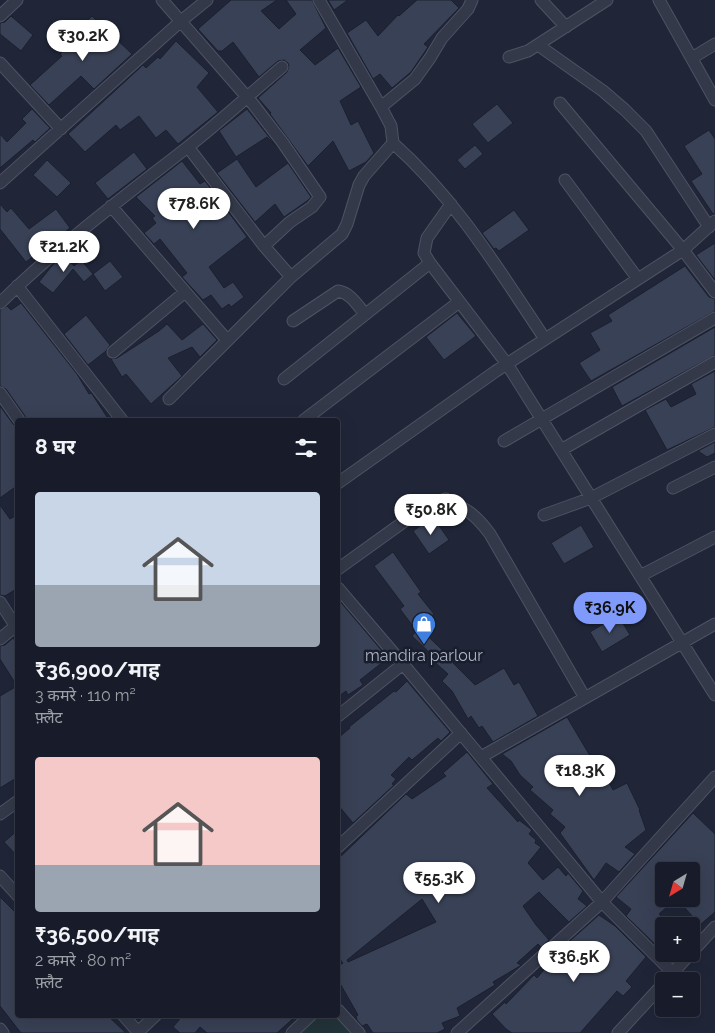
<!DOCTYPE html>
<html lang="hi">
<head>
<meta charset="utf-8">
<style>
	:root { --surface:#181c2a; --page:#212532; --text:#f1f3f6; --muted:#9fa1a8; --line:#363a47; --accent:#7f9afa }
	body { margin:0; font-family:Raleway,"Noto Sans Devanagari",sans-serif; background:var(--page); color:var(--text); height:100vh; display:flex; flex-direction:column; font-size:19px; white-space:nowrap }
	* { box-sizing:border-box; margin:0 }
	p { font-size:16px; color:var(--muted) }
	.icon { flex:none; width:28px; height:28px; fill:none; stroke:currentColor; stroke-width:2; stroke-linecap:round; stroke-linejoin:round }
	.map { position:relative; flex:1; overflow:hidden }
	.details { position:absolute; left:15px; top:418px; width:325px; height:600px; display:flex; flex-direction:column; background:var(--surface); border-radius:5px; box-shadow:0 5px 20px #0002,0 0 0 1px var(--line) }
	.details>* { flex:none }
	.needle { width:32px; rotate:217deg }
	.fabs { position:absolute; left:655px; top:862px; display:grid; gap:10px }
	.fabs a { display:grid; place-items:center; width:45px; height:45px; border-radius:5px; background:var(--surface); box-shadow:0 5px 20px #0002,0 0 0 1px var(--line); font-size:25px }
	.price { position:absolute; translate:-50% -42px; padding:0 11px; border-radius:18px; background:#fff; color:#222; font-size:16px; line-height:32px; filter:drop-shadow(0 1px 2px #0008) }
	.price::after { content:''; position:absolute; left:50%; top:30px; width:15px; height:11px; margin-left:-8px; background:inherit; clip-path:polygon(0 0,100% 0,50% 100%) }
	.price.current { background:var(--accent); color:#111 }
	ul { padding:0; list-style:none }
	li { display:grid; align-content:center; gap:10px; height:265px; padding:0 20px }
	li span { display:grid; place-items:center; height:155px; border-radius:5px; color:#555 }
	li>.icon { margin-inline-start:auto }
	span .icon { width:90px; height:90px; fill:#fffc; stroke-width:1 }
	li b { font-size:21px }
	h2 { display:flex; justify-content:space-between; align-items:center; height:60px; padding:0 20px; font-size:21px }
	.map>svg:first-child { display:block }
	.green { fill:#223339 }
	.building { fill:#394156; stroke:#1b202f; fill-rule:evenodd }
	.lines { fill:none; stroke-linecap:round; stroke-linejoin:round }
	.minor-casing { stroke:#4e5363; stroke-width:13 }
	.minor { stroke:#343949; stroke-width:11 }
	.labels { text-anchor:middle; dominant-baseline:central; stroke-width:5; stroke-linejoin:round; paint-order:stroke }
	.poi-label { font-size:16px; fill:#aeb3c5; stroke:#191e2d }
</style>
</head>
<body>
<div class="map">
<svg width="715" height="1033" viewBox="0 0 715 1033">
	<rect width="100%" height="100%" fill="#202638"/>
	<!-- green -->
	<path class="green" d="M 311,1015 L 338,1015 L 359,1033 L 292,1033 Z"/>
	<!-- building -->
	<path class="building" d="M 231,0 L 277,0 L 261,11 L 279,29 L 296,14 L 286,0 L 312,0 L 326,28 L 300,50 L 315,65 L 338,48 L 361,87 L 340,101 L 351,125 L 358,121 L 374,153 L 366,162 L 349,171 L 333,141 L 308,166 L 270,114 L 271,113 L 258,98 L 287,72 L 289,66 L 288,63 L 284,60 L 278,61 L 259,77 L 233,42 L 222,51 L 218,51 L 198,29 Z
		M 328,0 L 348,0 L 334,10 Z
		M 417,0 L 451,0 L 459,8 L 424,44 L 428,47 L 411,72 L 392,88 L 380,74 L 373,79 L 347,33 L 366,20 L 378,36 L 398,15 L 399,16 Z
		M 11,16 L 33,35 L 21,51 L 0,34 L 0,23 L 5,22 Z
		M 92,16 L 132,54 L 94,89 L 81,76 L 49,105 L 30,85 L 62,56 L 60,54 L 81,34 L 77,31 Z
		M 176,41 L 209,73 L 197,87 L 218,112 L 178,144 L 166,130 L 156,138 L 139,116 L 120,130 L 116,125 L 85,152 L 68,134 L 143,65 L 146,68 L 158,57 L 160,59 Z
		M 497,104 L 513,123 L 488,143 L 472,124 Z
		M 32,109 L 50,128 L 35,142 L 33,140 L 0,168 L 0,134 L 7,142 L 26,123 L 22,119 Z
		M 247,109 L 277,147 L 267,137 L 236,157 L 219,131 Z
		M 709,130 L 715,139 L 715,214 L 713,214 L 691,181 L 702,174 L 684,146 Z
		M 475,145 L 483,154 L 465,169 L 457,160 Z
		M 134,152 L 147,169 L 108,199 L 95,183 Z
		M 237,159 L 256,187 L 288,163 L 311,197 L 307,201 L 284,217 L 275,204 L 255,222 L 217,173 Z
		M 47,160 L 71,183 L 57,197 L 33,175 Z
		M 182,161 L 200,184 L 205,181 L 247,237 L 209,267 L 224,288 L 233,282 L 244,297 L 231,307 L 229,304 L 222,309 L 211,295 L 203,300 L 182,277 L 187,273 L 160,239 L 154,244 L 144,233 L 156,223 L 152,218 L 155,216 L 136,197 Z
		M 0,204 L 7,212 L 11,208 L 29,229 L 56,209 L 70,228 L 26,262 L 0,229 Z
		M 514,210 L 529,230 L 499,251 L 496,248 L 494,249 L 482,233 Z
		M 715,243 L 715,280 L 696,255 Z
		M 64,255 L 74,266 L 81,260 L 93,274 L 84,282 L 73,269 L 53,293 L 39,282 L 55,262 Z
		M 110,261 L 123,277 L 105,291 L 93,274 Z
		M 685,266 L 709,297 L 715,299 L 715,311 L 591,381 L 579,363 L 600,350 L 590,333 L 612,321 L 608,315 Z
		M 21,303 L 77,374 L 89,394 L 91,393 L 92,394 L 109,420 L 26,420 L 25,416 L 6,389 L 0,386 L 0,310 L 7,306 L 11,310 Z
		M 457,313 L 476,336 L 444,360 L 426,337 Z
		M 86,315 L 110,345 L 106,351 L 88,365 L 64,334 Z
		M 167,324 L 182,340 L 203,324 L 217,340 L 200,357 L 192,347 L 168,358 L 182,376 L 151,404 L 126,374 L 122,377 L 111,359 L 117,358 L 159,331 Z
		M 715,327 L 715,355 L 622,406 L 612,387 Z
		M 715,371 L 715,427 L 667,450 L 645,410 L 666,399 L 671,407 L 696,394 L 691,384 Z
		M 0,406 L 13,424 L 18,427 L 18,485 L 0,498 Z
		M 715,442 L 715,453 L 707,457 L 698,451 Z
		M 0,505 L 10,519 L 18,514 L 18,588 L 5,596 L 0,595 Z
		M 433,517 L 449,540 L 429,554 L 413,531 Z
		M 581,525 L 594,547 L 564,564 L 551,543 Z
		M 393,552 L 421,592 L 418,594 L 434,614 L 415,629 L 400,609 L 404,606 L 374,566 Z
		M 338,599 L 388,658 L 360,680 L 363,685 L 348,695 L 346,691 L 338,697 Z
		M 618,615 L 630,635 L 602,652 L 590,632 Z
		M 419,628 L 454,661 L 453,663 L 475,685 L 504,668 L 514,685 L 519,682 L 538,716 L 493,742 L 482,726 L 479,728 L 471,716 L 468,719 L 452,691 L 442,681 L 448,674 L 429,657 L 431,654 L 412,636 Z
		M 13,638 L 18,644 L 18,777 L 0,788 L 0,696 L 17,686 L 0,659 L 0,646 L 5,645 Z
		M 407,681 L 450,732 L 441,741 L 438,738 L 412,760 L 409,757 L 391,775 L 396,779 L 392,784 L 394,785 L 353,823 L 338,805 L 338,738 L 350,728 L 349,727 L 394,691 L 396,692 Z
		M 567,717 L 599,771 L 602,769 L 613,790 L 627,783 L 640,810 L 639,810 L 646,830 L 625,847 L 635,854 L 619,872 L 606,863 L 594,880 L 560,833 L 565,827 L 550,814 L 553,810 L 530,790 L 533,787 L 520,775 L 511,761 L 502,754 Z
		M 467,752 L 493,784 L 487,788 L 518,822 L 519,820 L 532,830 L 529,834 L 536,840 L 535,843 L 541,847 L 528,863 L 543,880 L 558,867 L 566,876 L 568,873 L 583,891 L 578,899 L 587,906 L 569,922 L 539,892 L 523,906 L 536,925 L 549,940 L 541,947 L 538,944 L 517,963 L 521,965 L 520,966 L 493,982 L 495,985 L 457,1008 L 460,1016 L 442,1023 L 445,1029 L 437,1033 L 373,1033 L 367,1024 L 362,1026 L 357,1020 L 356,1016 L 358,1015 L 338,980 L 338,966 L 343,963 L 338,957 L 338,859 L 406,794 L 412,799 L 446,776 L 443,773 ZM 422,899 L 436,922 L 348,962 L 347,960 Z
		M 693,813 L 715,834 L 715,912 L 700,925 L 677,899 L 691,899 L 691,871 L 664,871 L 664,899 L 676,899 L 659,914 L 671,926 L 664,926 L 664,953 L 626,916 L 631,909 L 616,897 Z
		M 18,830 L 18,857 L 4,842 Z
		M 0,897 L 18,915 L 18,1015 L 107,1015 L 126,1033 L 21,1033 L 0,1006 Z
		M 599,915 L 615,926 L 646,957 L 626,981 L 632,987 L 623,996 L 617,991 L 580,1033 L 512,1033 L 506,1029 L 492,1014 L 505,1002 L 506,1004 L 534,975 L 537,978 L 554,958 L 553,956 Z
		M 183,1015 L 297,1015 L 277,1033 L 207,1033 L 200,1027 L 195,1033 L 180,1033 L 173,1027 Z"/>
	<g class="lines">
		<!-- minor casing -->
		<g class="minor-casing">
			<path id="minor" d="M 162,0 L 253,104 L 283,143 L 320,197 L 312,207 L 290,222 L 264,246 L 188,147
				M 541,0 L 566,27
				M 659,0 L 715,100
				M 0,16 L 17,0
				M 538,45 L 603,91 L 625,110 L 646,131 L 709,227
				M 509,57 L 528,51 L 607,0
				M 692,58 L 715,44
				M 0,63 L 61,129
				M 560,103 L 683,250 L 715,292
				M 381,107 L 415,79 L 430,58 L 442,38 L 468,9 L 472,0
				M 393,143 C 456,199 499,270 545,339
				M 565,180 L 638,279
				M 0,183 L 181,21 L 207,0
				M 111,206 L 227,340
				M 264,246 L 291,277 L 342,234 L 347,224 L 359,185 L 364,176 L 393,143 L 391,126 L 381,107 L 319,0
				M 430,263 L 424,253 L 427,238 L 451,204
				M 17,286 L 122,420
				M 0,303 C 58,246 125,196 189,146 C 221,121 251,93 282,67
				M 293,321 L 338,291 C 351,293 357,305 365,314
				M 113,352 L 185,292
				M 284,379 L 430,263 L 507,364 L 715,695
				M 0,393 L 19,420
				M 169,399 L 291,277
				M 304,420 L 459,302
				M 504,441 L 715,318
				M 561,450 L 715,362
				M 338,483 L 496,371 L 683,250 L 715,221
				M 673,488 L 715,467
				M 544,515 L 591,498 L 715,434
				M 338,569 L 427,505 L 446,499 C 467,509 476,515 490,534 L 585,698
				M 640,576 L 715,537
				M 338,588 L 403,664 L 602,902 L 673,973
				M 0,602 L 18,630
				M 0,639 L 18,624
				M 338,716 L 403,664
				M 481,757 L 715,624
				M 0,814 L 18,801
				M 338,847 L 461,733
				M 0,876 L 18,896
				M 691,953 L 715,927
				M 668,978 L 690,954
				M 338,1010 L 359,1033
				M 123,1015 L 139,1033
				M 0,1029 L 3,1033
				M 138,1032 L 156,1015
				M 292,1033 L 311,1015
				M 457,1033 L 602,902 L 715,777
				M 618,1033 L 664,983"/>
		</g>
		<!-- minor -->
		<use href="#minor" class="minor"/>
	</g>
	<!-- icons -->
	<defs>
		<g id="shop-pin" transform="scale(1.25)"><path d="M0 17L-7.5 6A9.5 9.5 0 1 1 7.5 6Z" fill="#3f7fe0" stroke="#191e2d"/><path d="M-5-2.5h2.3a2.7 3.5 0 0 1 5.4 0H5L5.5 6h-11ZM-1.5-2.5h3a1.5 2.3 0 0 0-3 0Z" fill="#fff"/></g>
	</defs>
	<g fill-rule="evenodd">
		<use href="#shop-pin" x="424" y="624"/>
	</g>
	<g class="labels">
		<!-- poi labels -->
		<g class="poi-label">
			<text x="424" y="655">mandira parlour</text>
		</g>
	</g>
</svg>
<div class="fabs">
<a><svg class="needle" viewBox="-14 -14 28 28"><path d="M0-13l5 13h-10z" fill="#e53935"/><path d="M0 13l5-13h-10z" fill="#9fa1a8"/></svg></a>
<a>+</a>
<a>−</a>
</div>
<b class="price" style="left:83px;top:62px">₹30.2K</b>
<b class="price" style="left:194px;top:230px">₹78.6K</b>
<b class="price" style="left:64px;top:273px">₹21.2K</b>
<b class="price" style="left:431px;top:536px">₹50.8K</b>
<b class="price current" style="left:610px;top:634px">₹36.9K</b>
<b class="price" style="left:580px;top:797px">₹18.3K</b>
<b class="price" style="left:439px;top:904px">₹55.3K</b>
<b class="price" style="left:574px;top:983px">₹36.5K</b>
<section class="details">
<h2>8 घर<svg class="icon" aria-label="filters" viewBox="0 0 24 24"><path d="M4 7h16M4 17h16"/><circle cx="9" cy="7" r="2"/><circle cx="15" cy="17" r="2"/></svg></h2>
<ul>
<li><span style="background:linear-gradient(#c9d6e8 60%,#9aa5b1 0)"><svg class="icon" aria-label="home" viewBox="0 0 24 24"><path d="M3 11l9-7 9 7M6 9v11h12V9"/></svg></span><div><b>₹36,900/माह</b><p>3 कमरे · 110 m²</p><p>फ़्लैट</p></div></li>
<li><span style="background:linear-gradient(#f6c9c9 70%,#9aa5b1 0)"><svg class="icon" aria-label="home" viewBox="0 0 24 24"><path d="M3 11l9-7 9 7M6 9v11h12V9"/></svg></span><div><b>₹36,500/माह</b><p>2 कमरे · 80 m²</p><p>फ़्लैट</p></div></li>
</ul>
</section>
</div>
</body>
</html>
